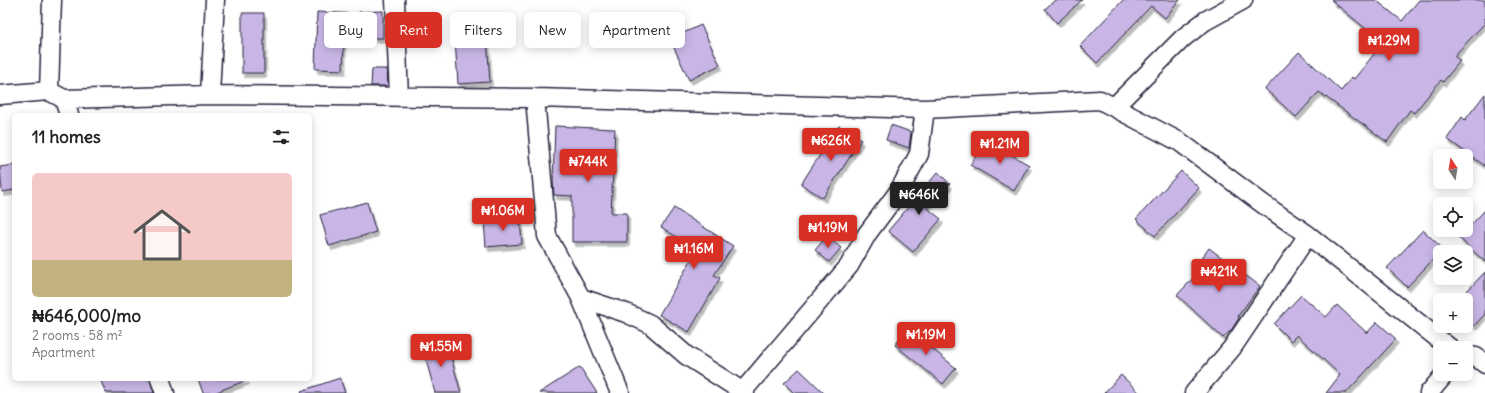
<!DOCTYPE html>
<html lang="en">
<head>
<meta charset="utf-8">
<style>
	:root { --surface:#fff; --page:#f6f6f6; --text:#222; --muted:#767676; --line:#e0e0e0; --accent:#d93025 }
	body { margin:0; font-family:Delius,sans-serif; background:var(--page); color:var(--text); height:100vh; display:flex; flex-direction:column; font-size:15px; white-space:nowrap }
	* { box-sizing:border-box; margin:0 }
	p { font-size:13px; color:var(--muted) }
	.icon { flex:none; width:22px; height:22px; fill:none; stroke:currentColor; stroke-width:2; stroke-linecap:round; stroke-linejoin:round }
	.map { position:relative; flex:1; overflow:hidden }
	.panel { position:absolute; left:12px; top:113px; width:300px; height:268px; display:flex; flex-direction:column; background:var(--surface); border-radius:6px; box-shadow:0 2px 10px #0003 }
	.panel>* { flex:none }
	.guide { position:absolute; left:324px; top:12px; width:380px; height:36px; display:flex; gap:8px }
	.needle { width:26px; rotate:348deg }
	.tools { position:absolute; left:1433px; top:149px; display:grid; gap:8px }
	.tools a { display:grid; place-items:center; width:40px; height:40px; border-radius:6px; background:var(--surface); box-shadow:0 2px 10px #0003; font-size:20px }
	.price { position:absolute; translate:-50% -34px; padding:0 9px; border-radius:4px; background:var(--accent); color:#fff; font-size:13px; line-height:26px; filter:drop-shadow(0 1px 2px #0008) }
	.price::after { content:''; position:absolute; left:50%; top:24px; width:12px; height:9px; margin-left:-6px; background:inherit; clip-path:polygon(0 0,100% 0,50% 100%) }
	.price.selected { background:#222; color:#fff }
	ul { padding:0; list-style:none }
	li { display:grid; align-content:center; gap:8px; height:212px; padding:0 20px }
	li+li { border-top:1px solid var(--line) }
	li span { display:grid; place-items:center; height:124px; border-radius:6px; color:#555 }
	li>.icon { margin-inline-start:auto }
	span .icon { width:72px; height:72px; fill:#fffc; stroke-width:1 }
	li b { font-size:17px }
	h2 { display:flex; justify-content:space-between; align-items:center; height:48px; padding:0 20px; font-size:17px }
	.pill { padding:0 14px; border-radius:6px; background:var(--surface); box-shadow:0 2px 10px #0003; font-size:14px; line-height:36px }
	.pill.selected { background:var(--accent); color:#fff }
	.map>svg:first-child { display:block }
	.building { fill:#c9b6e6; stroke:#22223b; filter:url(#shadow) }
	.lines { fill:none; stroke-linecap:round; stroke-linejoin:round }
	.minor-casing { stroke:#22223b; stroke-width:21 }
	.minor { stroke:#fff; stroke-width:18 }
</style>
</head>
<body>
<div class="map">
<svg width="1485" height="393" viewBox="0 0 1485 393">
	<defs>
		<filter id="shadow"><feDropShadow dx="2.5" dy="4.5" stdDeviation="0" flood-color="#0004"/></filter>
	</defs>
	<rect width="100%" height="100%" fill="#fff"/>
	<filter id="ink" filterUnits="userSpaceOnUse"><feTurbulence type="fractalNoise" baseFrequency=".025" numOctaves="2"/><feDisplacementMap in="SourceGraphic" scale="8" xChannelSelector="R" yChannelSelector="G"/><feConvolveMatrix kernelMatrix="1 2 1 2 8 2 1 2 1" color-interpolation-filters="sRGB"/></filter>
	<g filter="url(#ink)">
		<!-- building -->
		<path class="building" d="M 1055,0 L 1082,0 L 1057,23 L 1045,9 Z
			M 1123,0 L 1180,0 L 1165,18 L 1151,6 L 1097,63 L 1080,46 Z
			M 1331,0 L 1376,0 L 1402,21 L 1419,0 L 1485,0 L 1485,23 L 1454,56 L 1460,61 L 1443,82 L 1441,80 L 1414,113 L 1410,110 L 1387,142 L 1319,92 L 1296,117 L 1265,89 L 1299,52 L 1341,91 L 1352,77 L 1354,79 L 1383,43 Z
			M 383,11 L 383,38 L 344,38 L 343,70 L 315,69 L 317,12 L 359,14 L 359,12 Z
			M 242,13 L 264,13 L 264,73 L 242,73 Z
			M 486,23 L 490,82 L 458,84 L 454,25 Z
			M 701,25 L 720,65 L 689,80 L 670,39 Z
			M 372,69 L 387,69 L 388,86 L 371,86 Z
			M 1485,94 L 1485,166 L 1447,139 L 1462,117 L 1465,120 Z
			M 891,125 L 911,132 L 909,148 L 886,140 Z
			M 555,126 L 615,129 L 611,213 L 627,213 L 627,242 L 572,242 L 572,196 L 554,195 L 553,181 Z
			M 839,126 L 861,140 L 823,198 L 801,184 Z
			M 986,140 L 1029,165 L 1014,191 L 970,165 Z
			M 14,165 L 14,190 L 2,192 L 0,167 Z
			M 1181,171 L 1199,188 L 1155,236 L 1136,219 Z
			M 938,172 L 950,184 L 926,207 L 941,219 L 913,252 L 888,231 Z
			M 367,202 L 376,232 L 329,246 L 320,215 Z
			M 674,208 L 733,246 L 714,275 L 720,278 L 689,332 L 659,315 L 697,250 L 661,227 Z
			M 1485,210 L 1485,262 L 1459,238 Z
			M 520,218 L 522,244 L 486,247 L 484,221 Z
			M 1423,230 L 1443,249 L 1407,287 L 1387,268 Z
			M 827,236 L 841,248 L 829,262 L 815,250 Z
			M 1209,248 L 1260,286 L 1238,316 L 1239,318 L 1232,329 L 1223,338 L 1177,295 L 1204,267 L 1198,263 Z
			M 1485,272 L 1485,314 L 1474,326 L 1466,319 L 1466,292 Z
			M 1301,295 L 1326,317 L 1337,305 L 1367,333 L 1377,322 L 1396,339 L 1346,393 L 1326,393 L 1340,375 L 1297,335 L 1291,341 L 1274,324 Z
			M 908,329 L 956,368 L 943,384 L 895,345 Z
			M 446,339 L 461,393 L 435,393 L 422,345 Z
			M 580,367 L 597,393 L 539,393 Z
			M 799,369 L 824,393 L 794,393 L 784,383 Z
			M 1121,375 L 1140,393 L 1104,393 Z
			M 340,378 L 345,393 L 302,393 L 301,391 Z
			M 100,379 L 150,379 L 154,393 L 106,393 Z
			M 198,379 L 247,379 L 247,380 L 214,393 L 203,393 Z"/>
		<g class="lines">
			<!-- minor casing -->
			<g class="minor-casing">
				<path id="minor" d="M 395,0 L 399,97
					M 49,91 L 52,0
					M 0,95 L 49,91 L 64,99 L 210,95 L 535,98 L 925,109 L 1100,100 L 1180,142 L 1263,204 L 1308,235 L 1450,348
					M 210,95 L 215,0
					M 535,98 L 547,236 L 581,298 L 620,393
					M 64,99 L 69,115
					M 1114,107 L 1183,38 L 1205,21 L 1243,0
					M 581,298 L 626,313 L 650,324 L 687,356 L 745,393
					M 1466,356 L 1476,357 L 1485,364
					M 160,379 L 165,393
					M 743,391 L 849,266 L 867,234 L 899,191 L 919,154 L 925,109
					M 1194,393 L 1232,348 L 1308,235
					M 1429,393 L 1445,374"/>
			</g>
			<!-- minor -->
			<use href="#minor" class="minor"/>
		</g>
	</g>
</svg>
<div class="tools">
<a><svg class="needle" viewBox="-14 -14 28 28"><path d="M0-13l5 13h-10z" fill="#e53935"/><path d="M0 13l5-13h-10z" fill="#767676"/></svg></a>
<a><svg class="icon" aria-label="locate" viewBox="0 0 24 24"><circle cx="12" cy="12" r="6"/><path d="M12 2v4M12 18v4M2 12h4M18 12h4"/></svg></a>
<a><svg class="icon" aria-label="layers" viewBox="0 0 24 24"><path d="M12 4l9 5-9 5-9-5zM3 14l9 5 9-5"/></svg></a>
<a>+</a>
<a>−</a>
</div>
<b class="price" style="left:1389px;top:62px">₦1.29M</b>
<b class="price" style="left:831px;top:162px">₦626K</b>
<b class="price" style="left:1000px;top:165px">₦1.21M</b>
<b class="price" style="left:588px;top:183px">₦744K</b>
<b class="price selected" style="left:919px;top:216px">₦646K</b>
<b class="price" style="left:503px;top:232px">₦1.06M</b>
<b class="price" style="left:828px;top:249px">₦1.19M</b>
<b class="price" style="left:694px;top:270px">₦1.16M</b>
<b class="price" style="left:1219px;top:293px">₦421K</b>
<b class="price" style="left:926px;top:356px">₦1.19M</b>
<b class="price" style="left:441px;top:368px">₦1.55M</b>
<div class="guide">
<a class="pill">Buy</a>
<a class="pill selected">Rent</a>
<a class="pill">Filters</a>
<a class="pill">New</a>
<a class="pill">Apartment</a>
</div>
<section class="panel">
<h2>11 homes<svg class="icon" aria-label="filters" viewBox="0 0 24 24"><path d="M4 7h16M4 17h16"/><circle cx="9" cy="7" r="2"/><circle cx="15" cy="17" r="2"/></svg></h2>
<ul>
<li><span style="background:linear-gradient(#f6c9c9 70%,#c2b280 0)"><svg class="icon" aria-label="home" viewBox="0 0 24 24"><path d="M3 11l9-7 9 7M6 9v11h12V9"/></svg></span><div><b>₦646,000/mo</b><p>2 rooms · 58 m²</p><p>Apartment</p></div></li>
</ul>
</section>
</div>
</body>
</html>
